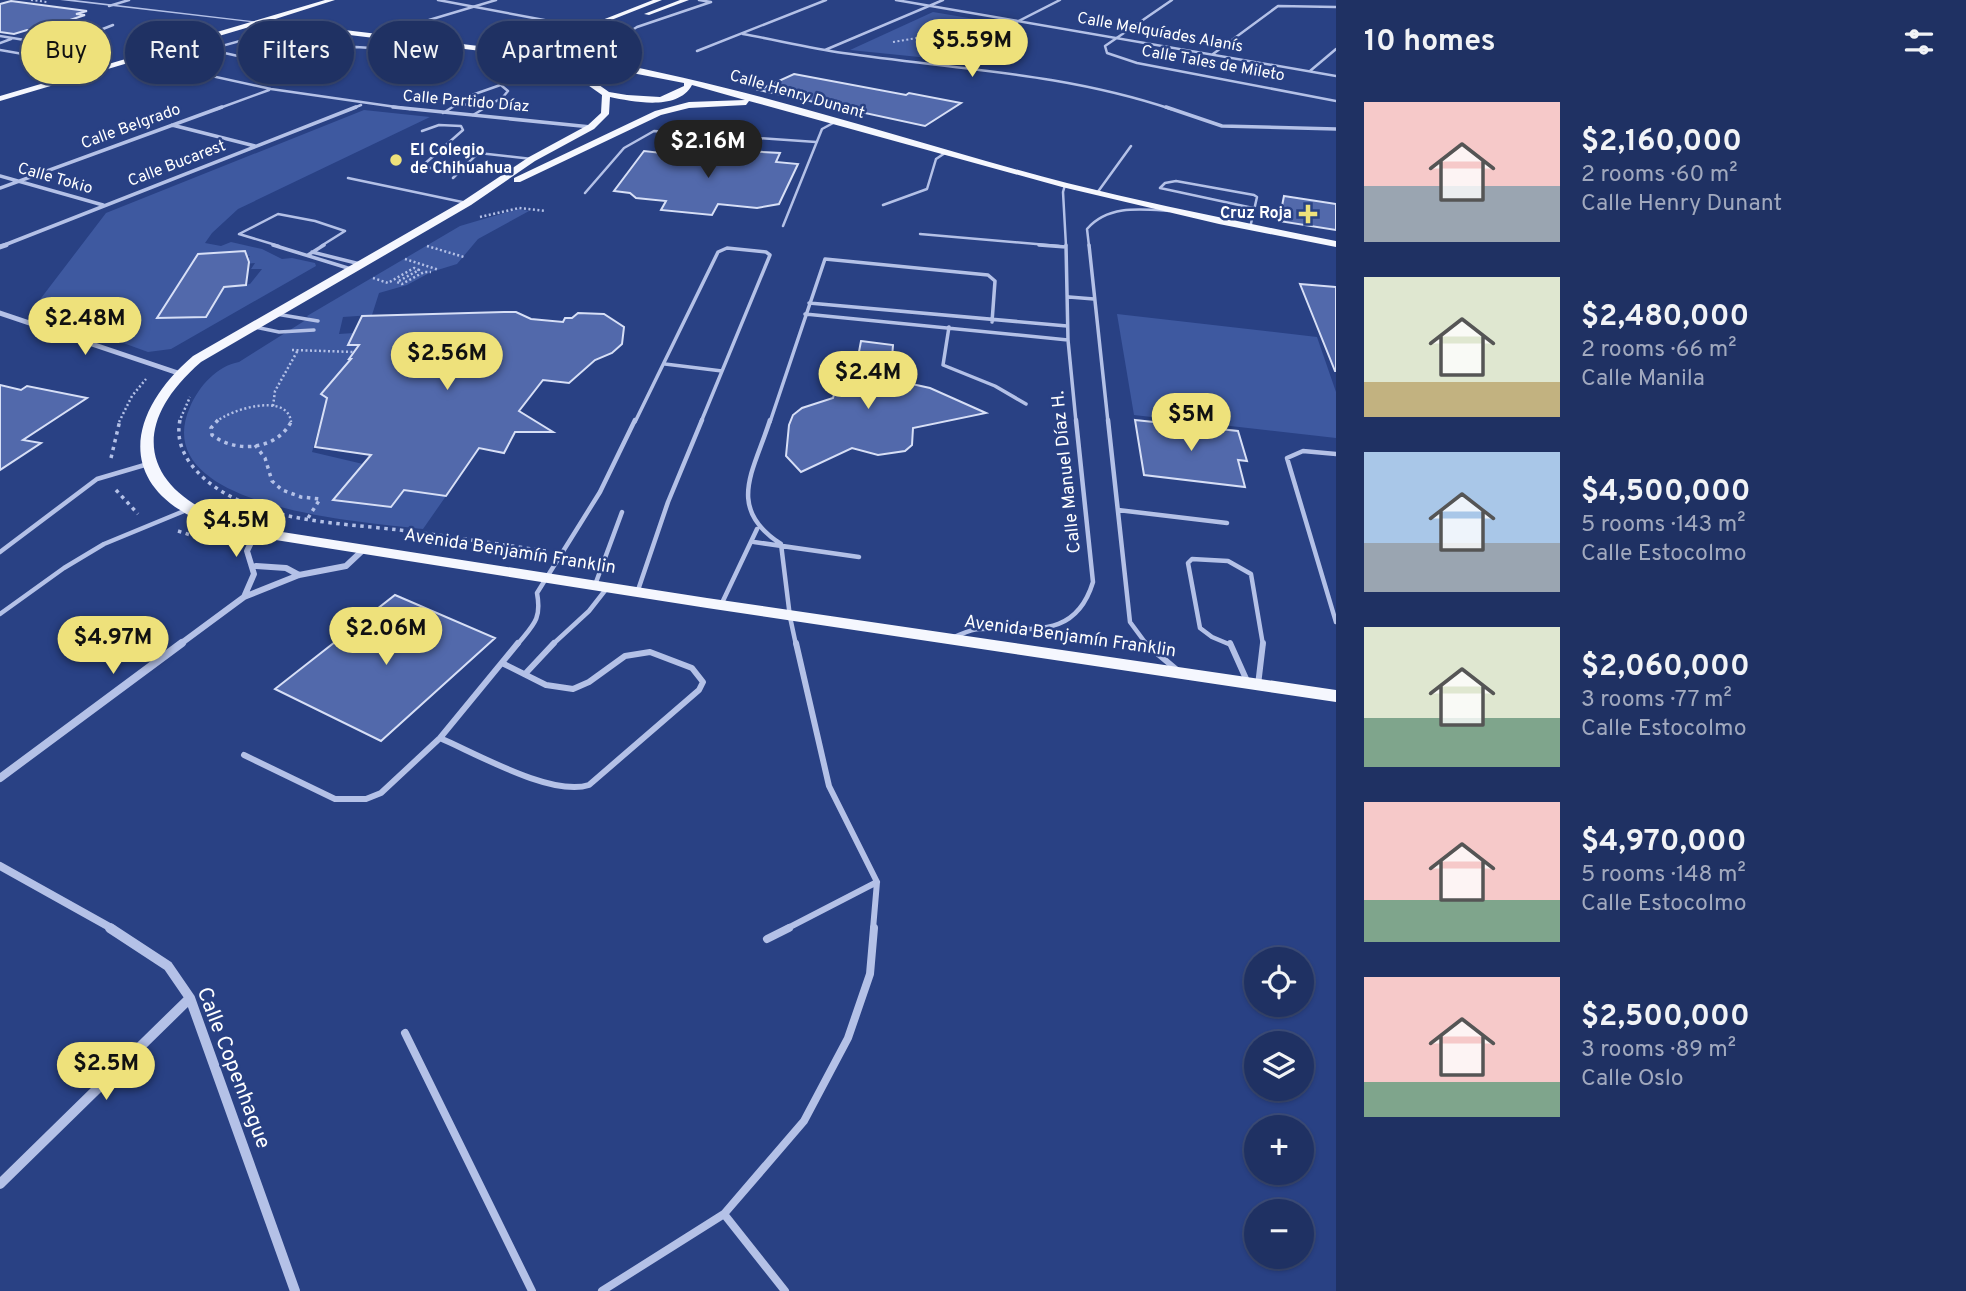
<!DOCTYPE html>
<html lang="en">
<head>
<meta charset="utf-8">
<style>
	:root { --surface:#1f3163; --page:#273969; --text:#f1f3f6; --muted:#a1a9be; --line:#3c4c78; --accent:#eee17b }
	body { margin:0; font-family:Overpass,sans-serif; background:var(--page); color:var(--text); height:100vh; display:flex; flex-direction:column; font-size:26px; white-space:nowrap }
	* { box-sizing:border-box; margin:0 }
	p { font-size:23px; color:var(--muted) }
	.icon { flex:none; width:38px; height:38px; fill:none; stroke:currentColor; stroke-width:2; stroke-linecap:round; stroke-linejoin:round }
	.map { position:relative; flex:1; overflow:hidden }
	.side { display:flex; flex-direction:column; background:var(--surface); width:630px }
	.side>* { flex:none }
	.guide { position:absolute; left:21px; top:21px; width:665px; height:63px; display:flex; gap:14px }
	.fabs { position:absolute; left:1244px; top:947px; display:grid; gap:14px }
	.fabs a { display:grid; place-items:center; width:70px; height:70px; border-radius:50%; background:var(--surface); box-shadow:0 2px 5px #0004,0 0 0 2px var(--line); font-size:35px }
	.price { position:absolute; translate:-50% -60px; padding:0 16px; border-radius:24px; background:var(--accent); color:#111; font-size:23px; line-height:46px; filter:drop-shadow(0 2px 4px #0008) }
	.price::after { content:''; position:absolute; left:50%; top:42px; width:21px; height:16px; margin-left:-10px; background:inherit; clip-path:polygon(0 0,100% 0,50% 100%) }
	.price.on { background:#222; color:#fff }
	ul { padding:0; list-style:none }
	li { display:flex; align-items:center; gap:21px; height:175px; padding:0 28px }
	li span { display:grid; place-items:center; flex:none; width:196px; height:140px; border-radius:0px; color:#555 }
	li>.icon { margin-inline-start:auto }
	span .icon { width:84px; height:84px; fill:#fffc; stroke-width:1 }
	li b { font-size:30px }
	h2 { display:flex; justify-content:space-between; align-items:center; height:84px; padding:0 28px; font-size:30px }
	.chip { padding:0 24px; border-radius:32px; background:var(--surface); box-shadow:0 2px 5px #0004,0 0 0 2px var(--line); font-size:24px; line-height:63px }
	.chip.on { background:var(--accent); color:#111 }
	main { display:flex; flex:1; min-height:0 }
	.map>svg:first-child { display:block }
	.green { fill:#3e59a0; fill-rule:evenodd }
	.building { fill:#5269ab; stroke:#d7dff6; stroke-width:2 }
	.lines { fill:none; stroke-linecap:round; stroke-linejoin:round }
	.path-far2 { stroke:#b4c1e7; stroke-width:2; stroke-dasharray:2 2.5; stroke-linecap:butt }
	.path-far1 { stroke:#b4c1e7; stroke-width:2.5; stroke-dasharray:2 2.5; stroke-linecap:butt }
	.path { stroke:#b4c1e7; stroke-width:3.5; stroke-dasharray:3.5 4.5; stroke-linecap:butt }
	.service-far4 { stroke:#b4c1e7; stroke-width:2.5 }
	.service-far3 { stroke:#b4c1e7; stroke-width:3.5 }
	.service-far2 { stroke:#b4c1e7; stroke-width:4.5 }
	.service-far1 { stroke:#b4c1e7; stroke-width:6 }
	.service { stroke:#b4c1e7; stroke-width:8 }
	.minor-far5 { stroke:#b4c1e7; stroke-width:2.5 }
	.minor-far4 { stroke:#b4c1e7; stroke-width:3.5 }
	.minor-far3 { stroke:#b4c1e7; stroke-width:5 }
	.minor-far2 { stroke:#b4c1e7; stroke-width:6 }
	.minor-far1 { stroke:#b4c1e7; stroke-width:8 }
	.minor { stroke:#b4c1e7; stroke-width:10 }
	.tertiary { fill:#b4c1e7; fill-rule:evenodd }
	.primary { fill:#f5f7fe; fill-rule:evenodd }
	.poi-dot { fill:#eee17b; stroke:#294184; stroke-width:2.5 }
	.labels { text-anchor:middle; dominant-baseline:central; stroke-width:5; stroke-linejoin:round; paint-order:stroke }
	.far-street-label { font-size:16px; fill:#fff; stroke:#294184 }
	.far-poi-label { font-size:16px; font-weight:bold; fill:#fff; stroke:#294184; text-anchor:start }
	.street-label { font-size:18px; fill:#fff; stroke:#294184 }
	.near-street-label { font-size:21px; fill:#fff; stroke:#294184 }
</style>
</head>
<body>
<main>
<div class="map">
<svg width="1336" height="1291" viewBox="0 0 1336 1291">
	<rect width="100%" height="100%" fill="#294184"/>
	<!-- green -->
	<path class="green" d="M 933,12 L 998,23 L 929,58 L 850,50 Z
		M 364,110 L 430,117 L 238,209 L 212,233 L 205,243 L 221,246 L 231,242 L 262,249 L 282,259 L 292,258 L 315,263 L 316,266 L 171,349 L 148,352 L 32,310 L 106,213 ZM 245,251 L 246,254 L 242,257 L 250,256 L 245,264 L 255,263 L 251,269 L 262,269 L 250,284 L 224,287 L 206,317 L 157,318 L 199,254 Z
		M 518,209 L 529,211 L 478,239 L 457,264 L 431,272 L 407,285 L 379,293 L 372,315 L 343,317 L 339,334 L 354,333 L 349,345 L 366,346 L 354,352 L 349,359 L 383,363 L 339,373 L 321,393 L 327,398 L 312,452 L 363,464 L 334,500 L 391,507 L 404,490 L 446,496 L 423,529 C 366,522 145,509 190,407 C 199,386 217,366 239,362 L 309,318 L 307,316 L 460,226 Z
		M 1117,314 L 1317,337 L 1336,392 L 1336,438 L 1134,415 Z"/>
	<!-- building -->
	<path class="building" d="M 11,1 L 87,11 L 76,14 L 85,15 L 37,31 L 27,30 L 14,34 L 0,32 L 0,4 Z
		M 794,74 L 906,95 L 909,93 L 961,103 L 925,126 L 759,90 Z
		M 670,148 L 745,154 L 747,151 L 780,153 L 776,162 L 798,164 L 779,204 L 757,208 L 718,204 L 712,215 L 661,210 L 666,201 L 636,198 L 630,193 L 614,191 L 644,151 L 670,154 Z
		M 1284,196 L 1336,204 L 1336,230 L 1279,221 Z
		M 245,251 L 249,262 L 246,285 L 224,287 L 206,317 L 157,318 L 198,254 Z
		M 1300,284 L 1336,287 L 1336,371 L 1335,371 Z
		M 504,312 L 516,312 L 531,319 L 563,322 L 565,318 L 572,318 L 578,313 L 604,314 L 624,327 L 622,344 L 612,353 L 595,360 L 569,383 L 543,380 L 519,411 L 553,432 L 515,432 L 504,453 L 479,448 L 446,496 L 404,490 L 391,507 L 333,500 L 371,455 L 315,447 L 327,398 L 321,394 L 351,359 L 349,359 L 359,345 L 348,345 L 362,316 Z
		M 861,341 L 893,345 L 892,358 L 901,359 L 898,381 L 930,388 L 986,413 L 913,428 L 912,445 L 905,451 L 878,455 L 852,448 L 801,472 L 786,456 L 789,425 L 793,415 L 802,408 L 833,398 L 846,355 L 858,357 Z
		M 0,385 L 21,390 L 27,386 L 87,398 L 23,440 L 41,443 L 0,470 Z
		M 1135,420 L 1238,431 L 1247,461 L 1238,460 L 1245,487 L 1144,475 Z
		M 395,595 L 495,638 L 381,741 L 275,689 Z"/>
	<g class="lines">
		<!-- path-far2 -->
		<path class="path-far2" d="M 31,0 L 47,2
			M 893,42 L 964,30
			M 927,48 L 931,22"/>
		<!-- path-far1 -->
		<path class="path-far1" d="M 480,217 L 519,208 L 546,211
			M 427,246 L 464,257
			M 405,259 L 439,270
			M 373,278 L 388,283 L 414,268 L 419,270 L 397,282 L 402,284 L 424,272 L 431,272
			M 292,350 L 354,352
			M 273,406 L 275,391 L 298,350
			M 119,422 L 132,396 L 146,379
			M 179,422 L 190,397
			M 216,422 C 231,409 288,392 291,422"/>
		<!-- path -->
		<path class="path" d="M 180,420 C 177,435 180,447 188,460 C 229,521 332,522 399,530 C 448,536 497,544 546,551
			M 218,420 L 211,428 L 212,435 C 237,454 278,450 292,420
			M 255,445 L 265,458 L 272,481 L 282,490 L 301,497 L 320,499 L 308,518
			M 111,458 L 120,420
			M 116,490 L 138,514
			M 178,531 L 197,537"/>
		<!-- service-far4 -->
		<path class="service-far4" d="M 438,0 L 587,28
			M 315,33 L 284,48 L 325,55 L 356,47 L 371,48 L 392,43
			M 0,36 L 86,50 L 66,61
			M 351,38 L 345,43 L 353,47
			M 0,43 L 11,39
			M 67,43 L 113,25
			M 184,44 L 238,56 L 284,48
			M 626,47 L 629,32 L 637,27 L 711,2 L 699,0
			M 0,50 L 103,68
			M 157,64 L 283,29
			M 523,73 L 533,67 L 535,62
			M 459,104 L 487,106
			M 443,113 L 472,95 L 509,82
			M 473,115 L 503,97 L 508,91 L 502,86
			M 422,131 L 439,125 L 461,126 L 463,130 L 421,167 L 461,171
			M 443,149 L 532,159
			M 348,178 L 467,203
			M 453,178 L 477,154
			M 1065,185 L 1063,192 L 1066,246
			M 585,193 L 624,148 L 654,131 L 816,142
			M 1097,193 L 1131,146
			M 883,205 L 927,189 L 936,159 L 945,153
			M 783,226 L 822,129 L 835,122
			M 1250,228 L 1257,197 L 1254,195 L 1176,181 L 1165,183 L 1160,188 L 1253,208
			M 920,234 L 1059,246
			M 279,246 L 239,234 L 278,214 L 315,221 L 345,231 L 321,246
			M 1089,246 L 1087,229 C 1108,205 1140,209 1169,211"/>
		<!-- service-far3 -->
		<path class="service-far3" d="M 273,245 L 351,269
			M 1039,245 L 1066,247
			M 1066,245 L 1068,340 L 1076,422
			M 1089,245 L 1108,422
			M 312,252 L 360,264
			M 308,255 L 324,245
			M 1069,297 L 1094,299
			M 809,303 L 1067,326
			M 276,314 L 318,321
			M 805,314 L 1068,340
			M 255,327 L 279,332 L 314,330
			M 949,327 L 943,365 L 995,386 L 1026,404
			M 665,364 L 722,371
			M 635,422 L 718,252 L 727,248 L 766,252 L 770,255 L 701,422
			M 770,422 L 825,259 L 988,275 L 995,281 L 992,322"/>
		<!-- service-far2 -->
		<path class="service-far2" d="M 770,420 C 754,471 725,508 781,544 L 790,617 L 796,645
			M 1108,420 L 1130,622 L 1147,645
			M 1336,454 L 1303,451 L 1287,458 L 1336,622
			M 1118,510 L 1227,523
			M 754,542 L 859,557
			M 0,552 L 97,479 L 148,464
			M 595,585 L 622,512
			M 637,593 L 668,502 L 702,420
			M 721,605 L 757,529
			M 0,614 L 64,568 L 104,544 L 189,509
			M 954,637 C 962,634 971,629 980,629 C 1029,627 1075,641 1093,582 L 1076,420
			M 517,645 C 533,625 542,620 537,593 L 600,492 L 635,420
			M 552,645 L 589,611 L 607,588
			M 1231,645 L 1212,637 L 1200,628 L 1188,563 L 1192,559 L 1228,561 L 1251,574 L 1263,645"/>
		<!-- service-far1 -->
		<path class="service-far1" d="M 796,643 L 829,786 L 877,882 L 873,929
			M 1145,643 L 1177,670
			M 1230,643 L 1247,681
			M 525,674 L 554,643
			M 1258,685 L 1263,643
			M 440,738 C 477,754 552,797 589,785 L 699,690 L 703,682 L 692,668 L 650,652 L 625,656 L 589,682 L 573,689 L 546,685 L 502,663
			M 244,755 L 335,799 L 366,799 L 381,793 L 440,738 L 518,643
			M 786,929 L 877,882"/>
		<!-- service -->
		<path class="service" d="M 767,939 L 789,928
			M 405,1033 L 532,1291
			M 602,1291 L 724,1214
			M 785,1291 L 724,1214 L 804,1121 L 848,1038 L 870,974 L 874,928"/>
		<!-- minor-far5 -->
		<path class="minor-far5" d="M 896,0 L 1336,76
			M 1172,0 L 1105,46 L 1107,53 L 1137,63 L 1336,101
			M 109,6 L 129,0
			M 429,20 L 496,0
			M 743,34 C 776,40 810,48 843,53 C 954,69 1064,73 1171,109
			M 825,50 L 943,0
			M 697,51 L 826,0
			M 1213,54 L 1278,6 L 1336,7
			M 134,59 L 271,89 L 410,109
			M 936,63 L 1060,0
			M 1310,71 L 1336,49
			M 217,109 L 269,90
			M 351,109 L 361,105"/>
		<!-- minor-far4 -->
		<path class="minor-far4" d="M 393,107 L 591,127
			M 1166,107 L 1222,126 L 1336,129
			M 172,125 L 255,146
			M 0,176 L 103,205
			M 0,188 L 222,107
			M 2,246 L 356,107"/>
		<!-- minor-far3 -->
		<path class="minor-far3" d="M 0,247 L 6,245
			M 0,313 L 178,373"/>
		<!-- minor-far2 -->
		<path class="minor-far2" d="M 256,566 L 286,568 L 299,575
			M 244,597 L 254,574 L 247,551 L 256,532
			M 179,645 L 244,597 L 299,575 L 346,566 L 363,550"/>
		<!-- minor-far1 -->
		<path class="minor-far1" d="M 0,778 L 182,643
			M 0,866 L 113,929"/>
		<!-- minor -->
		<path class="minor" d="M 110,928 L 168,966 L 190,998 L 295,1291
			M 0,1184 L 190,998"/>
		<!-- tertiary -->
		<path class="tertiary" d="M 60,0 L 75,0 L 261,22 L 259,23 Z"/>
		<!-- primary -->
		<path class="primary" d="M 325,0 L 335,0 L 269,21 L 529,52 L 576,33 L 592,24 L 653,0 L 662,0 L 596,26 L 582,36 L 580,58 L 595,59 L 600,32 L 623,23 L 623,25 L 606,35 L 602,61 C 759,89 912,143 1067,183 C 1156,205 1246,223 1336,241 L 1336,247 L 1219,224 L 1062,187 L 749,101 L 746,105 L 689,108 L 661,115 L 520,182 L 514,182 L 514,178 L 655,111 L 689,102 L 745,100 L 692,85 C 678,111 634,102 610,97 L 609,114 L 594,129 L 535,161 L 471,205 L 201,362 C 110,441 161,510 263,529 L 707,598 L 1336,690 L 1336,702 L 707,608 L 263,538 C 240,534 217,529 196,519 C 112,478 133,407 193,356 L 463,201 L 529,157 L 588,125 L 601,113 L 602,95 L 575,76 L 573,62 L 259,24 L 0,101 L 0,96 ZM 575,39 L 572,57 L 538,53 ZM 580,63 L 684,83 L 684,86 L 660,97 L 627,95 L 609,92 L 582,73 Z
			M 680,0 L 689,0 L 649,15 L 644,14 Z"/>
	</g>
	<!-- markers -->
	<g class="poi-dot">
		<circle cx="396" cy="160" r="7"/>
		<path d="M1304.5 203.5h7v7h7v7h-7v7h-7v-7h-7v-7h7z"/>
	</g>
	<g class="labels">
		<!-- far-street labels -->
		<g class="far-street-label">
			<text transform="translate(1160 33) rotate(10)">Calle Melquíades Alanís</text>
			<text transform="translate(1213 64) rotate(10)">Calle Tales de Mileto</text>
			<text transform="translate(797 95) rotate(16)">Calle Henry Dunant</text>
			<text transform="translate(466 102) rotate(5)">Calle Partido Díaz</text>
			<text transform="translate(131 127) rotate(-20)">Calle Belgrado</text>
			<text transform="translate(177 164) rotate(-21)">Calle Bucarest</text>
			<text transform="translate(55 179) rotate(16)">Calle Tokio</text>
		</g>
		<!-- far-poi labels -->
		<g class="far-poi-label">
			<text x="410" y="151">El Colegio<tspan x="410" dy="18">de Chihuahua</tspan></text>
			<text x="1292" y="214" text-anchor="end">Cruz Roja</text>
		</g>
		<!-- street labels -->
		<g class="street-label">
			<text transform="translate(1067 472) rotate(-96)">Calle Manuel Díaz H.</text>
			<text transform="translate(510 552) rotate(9)">Avenida Benjamín Franklin</text>
			<text transform="translate(1070 637) rotate(8)">Avenida Benjamín Franklin</text>
		</g>
		<!-- near-street labels -->
		<g class="near-street-label">
			<text transform="translate(233 1068) rotate(69)">Calle Copenhague</text>
		</g>
	</g>
</svg>
<div class="fabs">
<a><svg class="icon" aria-label="locate" viewBox="0 0 24 24"><circle cx="12" cy="12" r="6"/><path d="M12 2v4M12 18v4M2 12h4M18 12h4"/></svg></a>
<a><svg class="icon" aria-label="layers" viewBox="0 0 24 24"><path d="M12 4l9 5-9 5-9-5zM3 14l9 5 9-5"/></svg></a>
<a>+</a>
<a>−</a>
</div>
<b class="price" style="left:972px;top:79px">$5.59M</b>
<b class="price on" style="left:708px;top:180px">$2.16M</b>
<b class="price" style="left:85px;top:357px">$2.48M</b>
<b class="price" style="left:447px;top:392px">$2.56M</b>
<b class="price" style="left:868px;top:411px">$2.4M</b>
<b class="price" style="left:1191px;top:453px">$5M</b>
<b class="price" style="left:236px;top:559px">$4.5M</b>
<b class="price" style="left:386px;top:667px">$2.06M</b>
<b class="price" style="left:113px;top:676px">$4.97M</b>
<b class="price" style="left:106px;top:1102px">$2.5M</b>
<div class="guide">
<a class="chip on">Buy</a>
<a class="chip">Rent</a>
<a class="chip">Filters</a>
<a class="chip">New</a>
<a class="chip">Apartment</a>
</div>
</div>
<section class="side">
<h2>10 homes<svg class="icon" aria-label="filters" viewBox="0 0 24 24"><path d="M4 7h16M4 17h16"/><circle cx="9" cy="7" r="2"/><circle cx="15" cy="17" r="2"/></svg></h2>
<ul>
<li><span style="background:linear-gradient(#f6c9c9 60%,#9aa5b1 0)"><svg class="icon" aria-label="home" viewBox="0 0 24 24"><path d="M3 11l9-7 9 7M6 9v11h12V9"/></svg></span><div><b>$2,160,000</b><p>2 rooms · 60 m²</p><p>Calle Henry Dunant</p></div></li>
<li><span style="background:linear-gradient(#dfe7d0 75%,#c2b280 0)"><svg class="icon" aria-label="home" viewBox="0 0 24 24"><path d="M3 11l9-7 9 7M6 9v11h12V9"/></svg></span><div><b>$2,480,000</b><p>2 rooms · 66 m²</p><p>Calle Manila</p></div></li>
<li><span style="background:linear-gradient(#a9c7e8 65%,#9aa5b1 0)"><svg class="icon" aria-label="home" viewBox="0 0 24 24"><path d="M3 11l9-7 9 7M6 9v11h12V9"/></svg></span><div><b>$4,500,000</b><p>5 rooms · 143 m²</p><p>Calle Estocolmo</p></div></li>
<li><span style="background:linear-gradient(#dfe7d0 65%,#7fa58c 0)"><svg class="icon" aria-label="home" viewBox="0 0 24 24"><path d="M3 11l9-7 9 7M6 9v11h12V9"/></svg></span><div><b>$2,060,000</b><p>3 rooms · 77 m²</p><p>Calle Estocolmo</p></div></li>
<li><span style="background:linear-gradient(#f6c9c9 70%,#7fa58c 0)"><svg class="icon" aria-label="home" viewBox="0 0 24 24"><path d="M3 11l9-7 9 7M6 9v11h12V9"/></svg></span><div><b>$4,970,000</b><p>5 rooms · 148 m²</p><p>Calle Estocolmo</p></div></li>
<li><span style="background:linear-gradient(#f6c9c9 75%,#7fa58c 0)"><svg class="icon" aria-label="home" viewBox="0 0 24 24"><path d="M3 11l9-7 9 7M6 9v11h12V9"/></svg></span><div><b>$2,500,000</b><p>3 rooms · 89 m²</p><p>Calle Oslo</p></div></li>
</ul>
</section>
</main>
</body>
</html>
